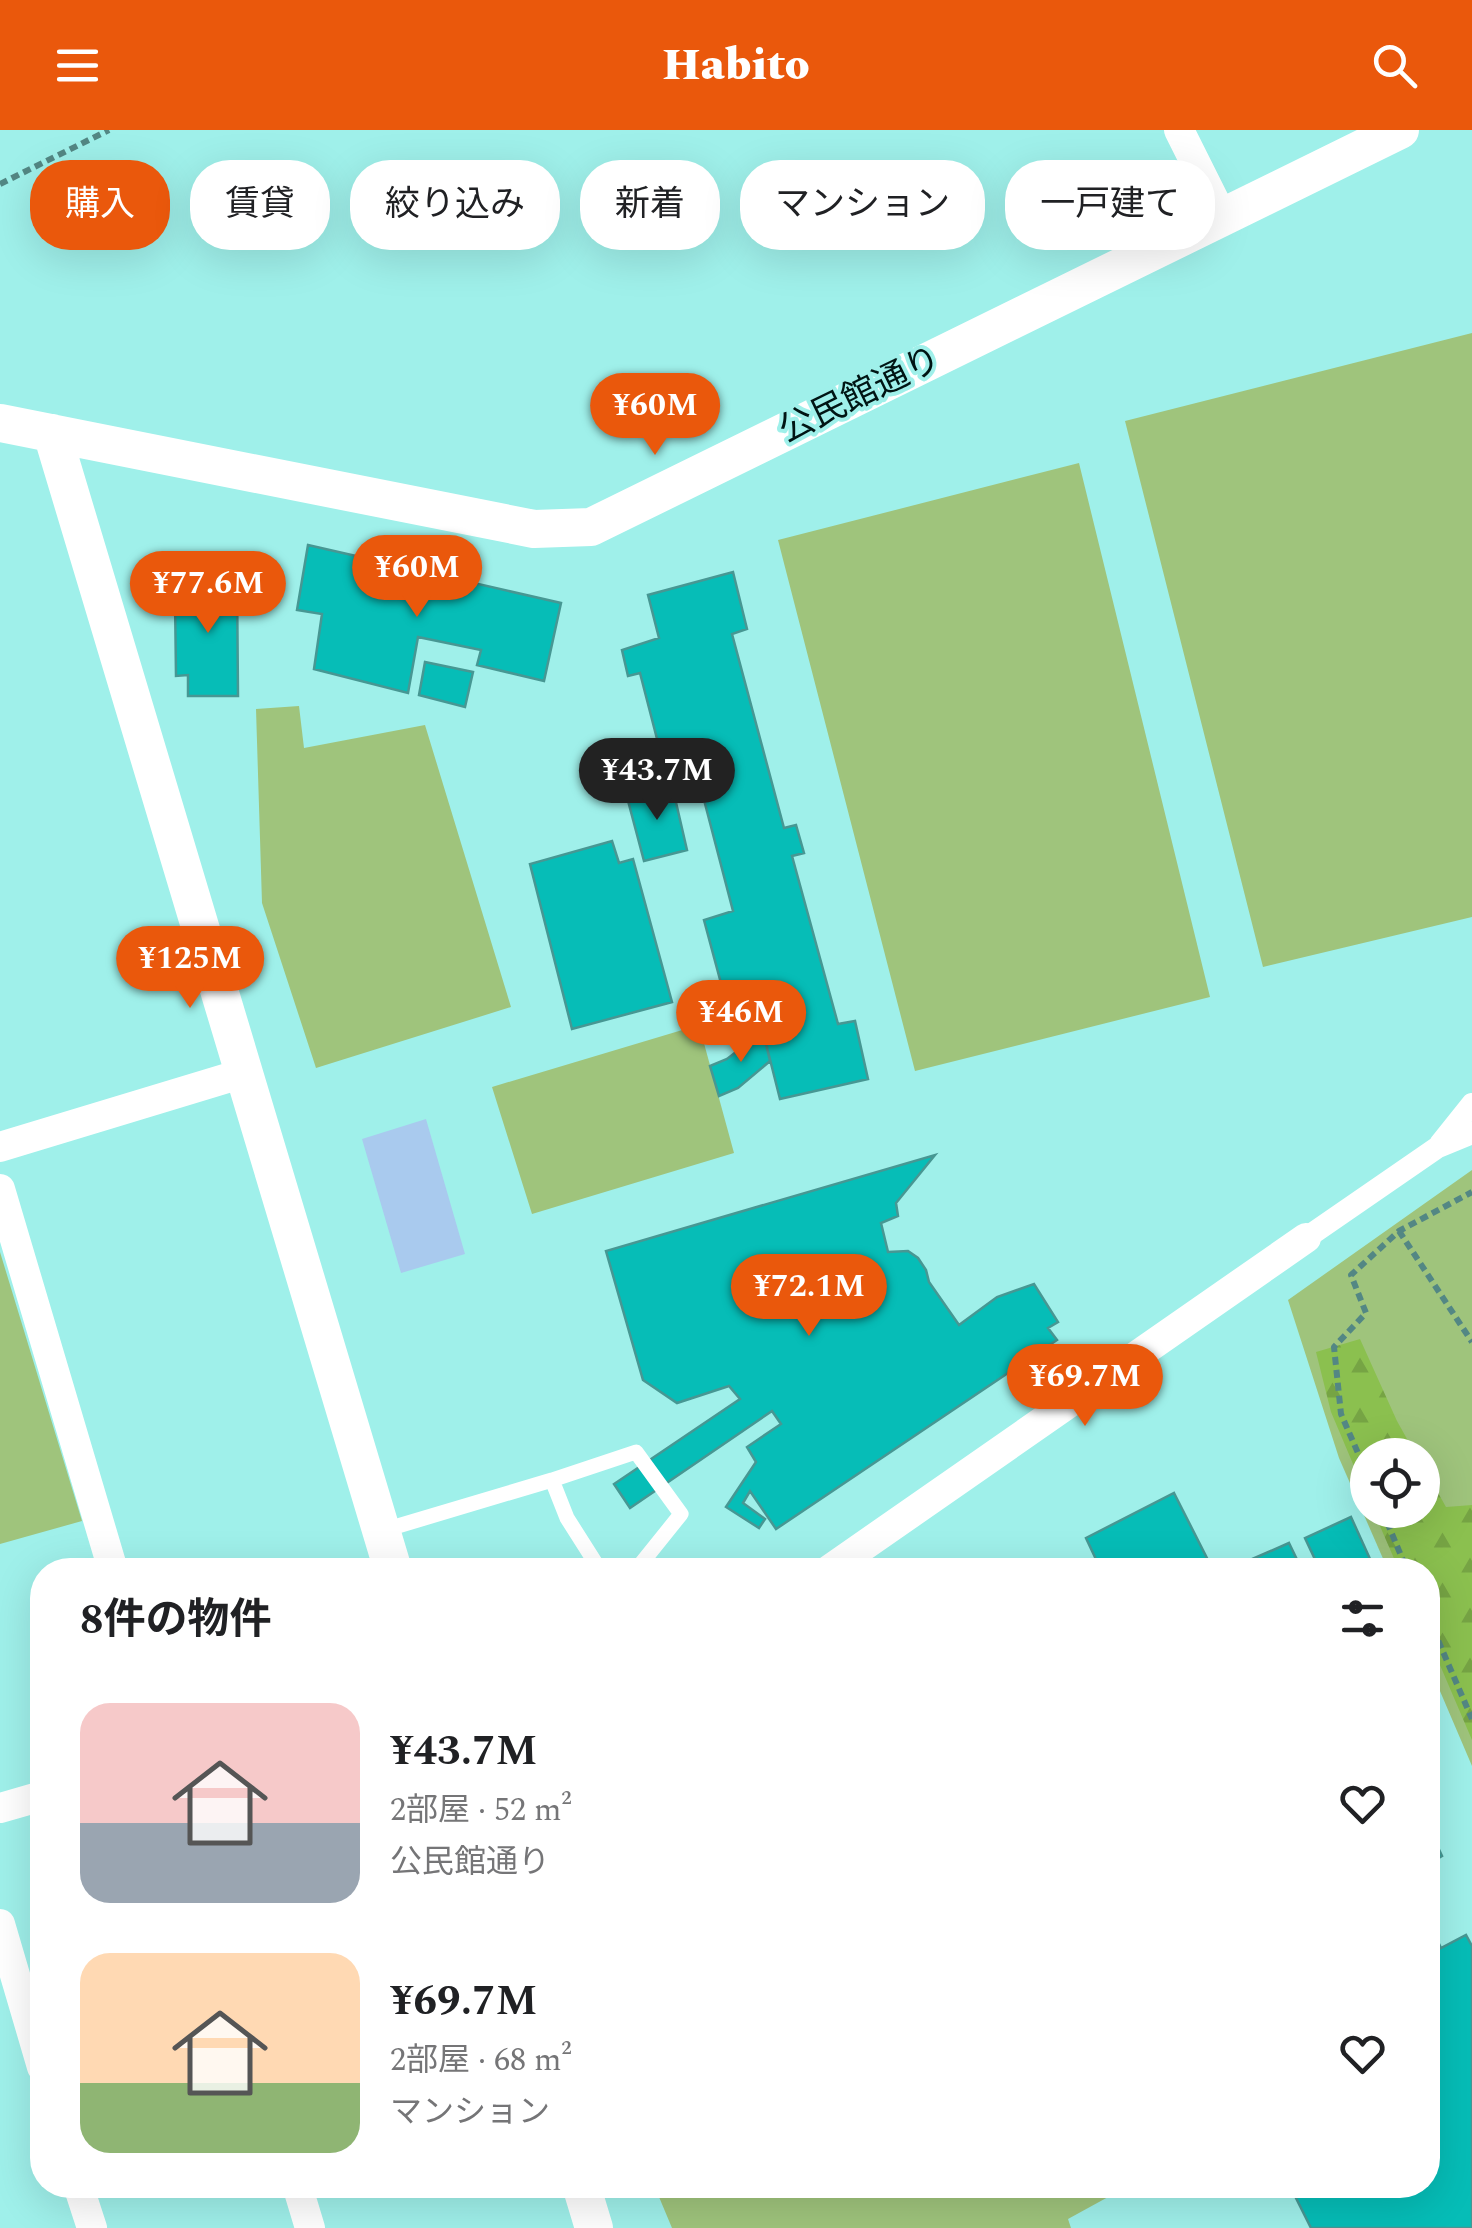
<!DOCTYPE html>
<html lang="ja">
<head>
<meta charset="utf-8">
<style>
	:root { --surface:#fff; --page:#f6f6f6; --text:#202124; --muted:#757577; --accent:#ea580c }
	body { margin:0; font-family:Spectral,"Noto Sans JP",serif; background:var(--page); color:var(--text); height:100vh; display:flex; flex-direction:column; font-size:38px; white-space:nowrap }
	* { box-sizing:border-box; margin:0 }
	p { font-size:32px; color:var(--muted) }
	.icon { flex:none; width:55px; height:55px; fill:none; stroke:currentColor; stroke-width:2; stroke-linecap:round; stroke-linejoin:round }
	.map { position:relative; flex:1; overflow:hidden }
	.drawer { position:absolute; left:30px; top:1428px; width:1410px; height:640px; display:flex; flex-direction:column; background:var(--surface); border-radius:40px; box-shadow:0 10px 40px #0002 }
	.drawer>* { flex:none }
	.guide { position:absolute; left:30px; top:30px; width:1412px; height:90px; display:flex; gap:20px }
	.buttons { position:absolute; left:1350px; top:1308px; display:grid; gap:20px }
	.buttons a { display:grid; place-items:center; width:90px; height:90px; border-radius:50%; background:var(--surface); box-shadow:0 10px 40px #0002; font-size:50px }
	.price { position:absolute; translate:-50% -85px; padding:0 22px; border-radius:35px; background:var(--accent); color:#fff; font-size:32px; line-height:65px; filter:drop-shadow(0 2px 5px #0008) }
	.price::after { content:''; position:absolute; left:50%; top:60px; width:30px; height:22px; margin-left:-15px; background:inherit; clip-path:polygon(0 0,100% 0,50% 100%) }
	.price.active { background:#222; color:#fff }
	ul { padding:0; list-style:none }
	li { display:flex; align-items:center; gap:30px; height:250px; padding:0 50px }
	li span { display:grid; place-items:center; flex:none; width:280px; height:200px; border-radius:30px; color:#555 }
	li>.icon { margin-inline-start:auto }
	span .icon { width:120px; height:120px; fill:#fffc; stroke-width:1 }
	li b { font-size:42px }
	h2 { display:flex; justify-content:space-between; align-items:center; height:120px; padding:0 50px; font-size:42px }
	.pill { padding:0 35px; border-radius:40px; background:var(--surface); box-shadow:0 10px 40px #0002; font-size:35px; line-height:90px }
	.pill.active { background:var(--accent); color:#fff }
	header { display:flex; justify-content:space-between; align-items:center; height:130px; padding:0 50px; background:var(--accent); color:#fff; font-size:45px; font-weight:800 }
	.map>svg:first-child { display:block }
	.green { fill:#9fc47c; fill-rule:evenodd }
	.forest { fill:url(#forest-firs) }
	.water { fill:#a9caee }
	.building { fill:#06bdb7; stroke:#479793; stroke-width:2.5 }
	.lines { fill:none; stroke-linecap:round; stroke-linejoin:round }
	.path { stroke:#538784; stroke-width:6; stroke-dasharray:8 5; stroke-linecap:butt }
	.service { stroke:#fff; stroke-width:15 }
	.pedestrian { stroke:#fff; stroke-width:22 }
	.minor { stroke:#fff; stroke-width:30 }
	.tertiary { stroke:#fff; stroke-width:38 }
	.labels { text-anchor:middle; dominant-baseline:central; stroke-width:8; stroke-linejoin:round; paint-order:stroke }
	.street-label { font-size:35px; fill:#001514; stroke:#9ff0ea }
</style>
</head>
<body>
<header><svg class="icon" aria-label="menu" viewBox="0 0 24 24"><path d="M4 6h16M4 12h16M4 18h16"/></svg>Habito<svg class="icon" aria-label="search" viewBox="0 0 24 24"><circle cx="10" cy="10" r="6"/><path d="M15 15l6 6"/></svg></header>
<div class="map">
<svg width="1472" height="2098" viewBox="0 0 1472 2098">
	<defs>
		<pattern id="forest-firs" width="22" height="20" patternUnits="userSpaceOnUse" patternTransform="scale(2.5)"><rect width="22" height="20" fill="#8bc04f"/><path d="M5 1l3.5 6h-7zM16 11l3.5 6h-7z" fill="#76a444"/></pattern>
	</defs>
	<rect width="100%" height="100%" fill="#9ff0ea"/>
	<!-- green -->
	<path class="green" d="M 1472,203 L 1472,787 L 1263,837 L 1125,291 Z
		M 1079,333 L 1210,867 L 915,941 L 778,410 Z
		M 299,576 L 304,618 L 425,595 L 511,877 L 316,938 L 262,773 L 256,579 Z
		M 699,895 L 734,1023 L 532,1084 L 492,957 Z
		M 1472,1040 L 1472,1636 L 1428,1533 L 1428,1440 L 1388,1440 L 1339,1328 L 1288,1170 ZM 1368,1325 L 1422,1325 L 1422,1380 L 1368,1380 Z
		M 0,1122 L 82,1391 L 0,1414 Z
		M 654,2055 L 1130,2055 L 1068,2089 L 1071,2098 L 672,2098 Z"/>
	<!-- forest -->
	<path class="forest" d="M 1360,1209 L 1397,1291 L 1416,1325 L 1368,1325 L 1367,1367 L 1331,1282 L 1316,1222 Z
		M 1423,1336 L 1446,1377 L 1472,1375 L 1472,1610 L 1428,1507 L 1428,1440 L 1399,1440 L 1373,1380 L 1422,1380 Z"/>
	<!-- water -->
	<path class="water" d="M 426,989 L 465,1124 L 401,1143 L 362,1009 Z"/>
	<!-- building -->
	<path class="building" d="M 308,415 L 561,473 L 544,551 L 477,535 L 481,520 L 418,507 L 408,563 L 314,539 L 322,484 L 297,480 Z
		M 733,442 L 747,499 L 732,504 L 784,698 L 796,695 L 804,723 L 792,726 L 838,894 L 855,891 L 868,949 L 780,969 L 756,874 L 720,884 L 713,858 L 722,857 L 704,790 L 733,781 L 703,666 L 688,670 L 681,647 L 697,644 L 691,626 L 663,632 L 640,543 L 628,546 L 622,520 L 659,508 L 648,465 Z
		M 186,445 L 237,447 L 238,566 L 188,566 L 188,545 L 176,546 L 175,468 L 186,468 Z
		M 425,532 L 473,542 L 465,577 L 419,565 Z
		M 672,655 L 687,720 L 644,731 L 627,667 Z
		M 612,711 L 619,733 L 633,729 L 672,872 L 572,899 L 530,734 Z
		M 763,901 L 770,931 L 738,958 L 719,966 L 710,936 L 727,929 Z
		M 935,1025 L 896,1073 L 898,1086 L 881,1093 L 888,1122 L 908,1121 L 918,1128 L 926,1140 L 929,1152 L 959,1195 L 997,1167 L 1034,1154 L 1058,1192 L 1048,1198 L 1057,1210 L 776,1399 L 750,1361 L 743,1373 L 765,1389 L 759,1398 L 726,1377 L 756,1332 L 747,1317 L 781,1294 L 772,1281 L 630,1378 L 614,1354 L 740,1269 L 729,1256 L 677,1273 L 643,1250 L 606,1121 Z
		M 1174,1363 L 1213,1440 L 1101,1440 L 1086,1408 Z
		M 1351,1387 L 1375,1440 L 1320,1440 L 1305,1408 Z
		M 1289,1413 L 1302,1440 L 1227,1440 Z
		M 1428,1696 L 1442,1726 L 1428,1734 Z
		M 1430,1795 L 1441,1818 L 1466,1805 L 1472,1816 L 1472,2098 L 1311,2098 L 1296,2068 L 1321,2055 L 1428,2055 L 1428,1796 Z"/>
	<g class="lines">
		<!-- path -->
		<path class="path" d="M 0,54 L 109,0
			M 1399,1101 L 1472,1212
			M 1368,1346 L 1341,1284 L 1334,1217 L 1366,1183 L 1351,1145 L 1399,1101 L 1472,1062
			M 1382,1380 L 1407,1440
			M 1428,1487 L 1472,1589"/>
		<!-- service -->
		<path class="service" d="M 552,1350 L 567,1388 L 600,1440
			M 381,1401 L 552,1350 L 636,1322 L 681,1384 L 636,1440"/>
		<!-- pedestrian -->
		<path class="pedestrian" d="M 1440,1014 L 1472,974
			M 1306,1108 L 1438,1017 L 1472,1003"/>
		<!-- minor -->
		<path class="minor" d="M 1179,0 L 1223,88
			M 0,1017 L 244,943
			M 0,1059 L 113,1440
			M 829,1440 L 1306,1108
			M 0,1678 L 42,1666
			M 0,1794 L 42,1937
			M 78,2055 L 92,2098
			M 297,2055 L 310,2098"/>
		<!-- tertiary -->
		<path class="tertiary" d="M 0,293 L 534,399 L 591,397 L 1400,0
			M 52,303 L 393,1440
			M 581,2055 L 594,2098"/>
	</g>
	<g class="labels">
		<!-- street labels -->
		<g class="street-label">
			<text transform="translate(860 265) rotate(-26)">公民館通り</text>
		</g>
	</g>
</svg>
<div class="buttons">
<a><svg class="icon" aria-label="locate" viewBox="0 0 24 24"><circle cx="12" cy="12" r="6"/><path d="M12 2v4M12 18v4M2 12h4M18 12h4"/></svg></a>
</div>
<b class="price" style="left:655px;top:328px">¥60M</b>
<b class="price" style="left:417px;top:490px">¥60M</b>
<b class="price" style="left:208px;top:506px">¥77.6M</b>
<b class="price active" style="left:657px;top:693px">¥43.7M</b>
<b class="price" style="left:190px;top:881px">¥125M</b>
<b class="price" style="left:741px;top:935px">¥46M</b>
<b class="price" style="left:809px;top:1209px">¥72.1M</b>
<b class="price" style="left:1085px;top:1299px">¥69.7M</b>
<div class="guide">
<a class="pill active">購入</a>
<a class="pill">賃貸</a>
<a class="pill">絞り込み</a>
<a class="pill">新着</a>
<a class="pill">マンション</a>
<a class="pill">一戸建て</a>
</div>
<section class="drawer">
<h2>8件の物件<svg class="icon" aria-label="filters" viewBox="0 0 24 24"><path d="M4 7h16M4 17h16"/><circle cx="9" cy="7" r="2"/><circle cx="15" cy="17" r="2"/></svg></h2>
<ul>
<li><span style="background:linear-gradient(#f6c9c9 60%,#9aa5b1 0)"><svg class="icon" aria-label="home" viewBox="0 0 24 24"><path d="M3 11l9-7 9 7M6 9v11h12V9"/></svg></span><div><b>¥43.7M</b><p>2部屋 · 52 m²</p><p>公民館通り</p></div><svg class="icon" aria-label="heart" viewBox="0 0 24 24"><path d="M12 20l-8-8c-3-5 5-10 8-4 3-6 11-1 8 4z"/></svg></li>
<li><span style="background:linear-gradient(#ffd9b3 65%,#8fb573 0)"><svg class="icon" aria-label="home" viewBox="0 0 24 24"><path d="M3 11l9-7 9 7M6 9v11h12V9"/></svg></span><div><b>¥69.7M</b><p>2部屋 · 68 m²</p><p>マンション</p></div><svg class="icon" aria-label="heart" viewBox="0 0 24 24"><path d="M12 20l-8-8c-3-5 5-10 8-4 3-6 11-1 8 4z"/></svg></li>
</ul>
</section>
</div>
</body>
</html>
